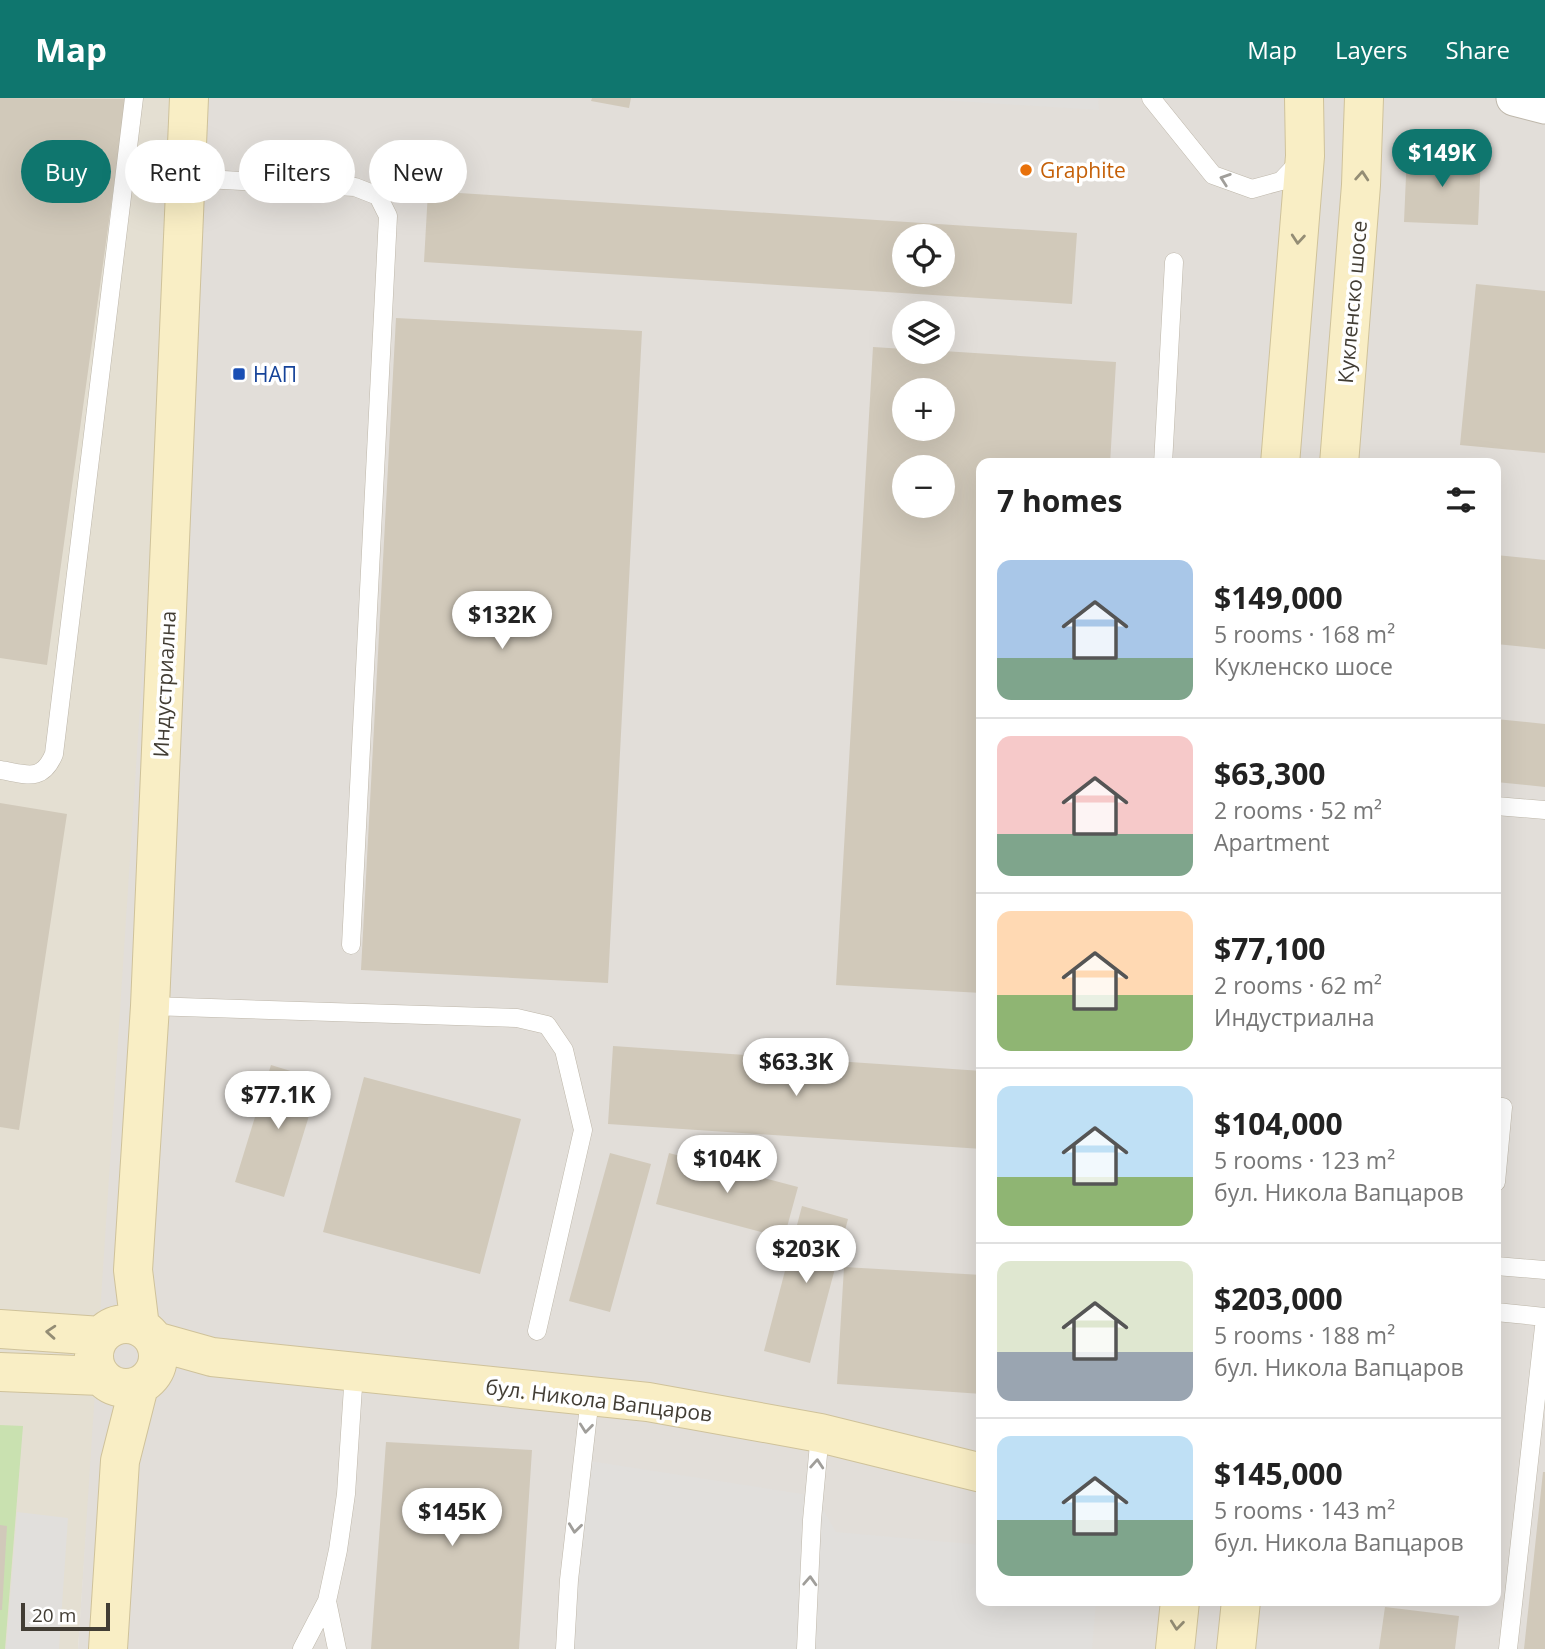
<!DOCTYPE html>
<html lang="en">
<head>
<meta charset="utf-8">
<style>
	:root { --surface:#fff; --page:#f2f2f2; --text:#222; --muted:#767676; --line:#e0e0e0; --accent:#0f766e }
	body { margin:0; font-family:"Open Sans",sans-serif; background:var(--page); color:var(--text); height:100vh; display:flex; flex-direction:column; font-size:26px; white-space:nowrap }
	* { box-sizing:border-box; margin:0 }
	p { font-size:23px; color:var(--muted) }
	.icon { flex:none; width:38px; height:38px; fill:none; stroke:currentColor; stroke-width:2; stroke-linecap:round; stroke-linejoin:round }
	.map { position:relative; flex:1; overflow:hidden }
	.side { position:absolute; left:976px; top:360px; width:525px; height:1148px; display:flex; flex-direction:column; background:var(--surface); border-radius:14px; box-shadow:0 7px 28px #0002 }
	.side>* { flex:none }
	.guide { position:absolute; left:21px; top:42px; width:665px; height:63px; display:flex; gap:14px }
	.tools { position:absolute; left:892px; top:126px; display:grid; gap:14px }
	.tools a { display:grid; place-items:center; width:63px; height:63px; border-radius:50%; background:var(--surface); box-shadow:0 7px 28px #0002; font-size:35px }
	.scale { position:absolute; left:21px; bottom:18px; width:89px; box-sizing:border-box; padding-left:7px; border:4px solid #423d34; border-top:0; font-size:19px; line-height:24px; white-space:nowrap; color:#423d34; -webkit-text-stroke:5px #fff; paint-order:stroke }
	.price { position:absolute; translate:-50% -60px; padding:0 16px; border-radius:24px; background:#fff; color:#222; font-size:23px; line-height:46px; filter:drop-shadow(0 2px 4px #0008) }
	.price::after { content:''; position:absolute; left:50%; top:42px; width:21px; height:16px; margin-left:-10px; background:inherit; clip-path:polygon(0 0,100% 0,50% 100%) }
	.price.on { background:var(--accent); color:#fff }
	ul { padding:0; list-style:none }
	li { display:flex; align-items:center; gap:21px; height:175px; padding:0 21px }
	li+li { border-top:2px solid var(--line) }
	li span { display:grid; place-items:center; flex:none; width:196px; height:140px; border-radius:14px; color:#555 }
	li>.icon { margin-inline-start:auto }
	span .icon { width:84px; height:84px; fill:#fffc; stroke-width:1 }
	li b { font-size:30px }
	h2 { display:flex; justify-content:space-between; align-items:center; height:84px; padding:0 21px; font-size:30px }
	.chip { padding:0 24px; border-radius:32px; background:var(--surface); box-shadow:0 7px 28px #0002; font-size:24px; line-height:63px }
	.chip.on { background:var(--accent); color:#fff }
	header { display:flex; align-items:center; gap:42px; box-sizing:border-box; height:98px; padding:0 35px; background:var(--accent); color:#fff }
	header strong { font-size:33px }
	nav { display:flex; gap:38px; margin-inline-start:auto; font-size:24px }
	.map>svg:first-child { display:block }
	.residential { fill:#e4dfd2 }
	.industrial { fill:#e2ded9; fill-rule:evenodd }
	.green { fill:#c9e1b0 }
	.parking { fill:#e1dfdc }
	.building { fill:#d1c9ba; fill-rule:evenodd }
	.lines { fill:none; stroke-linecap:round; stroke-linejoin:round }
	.lane-casing { stroke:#beb7aa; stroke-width:19 }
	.street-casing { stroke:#beb7aa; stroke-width:37 }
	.secondary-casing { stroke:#cfc29a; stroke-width:40 }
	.lane { stroke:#fff; stroke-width:18 }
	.street { stroke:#fff; stroke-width:35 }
	.secondary { stroke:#f9eec5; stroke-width:38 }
	.oneway { stroke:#948d75 }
	.oneway2 { stroke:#a09e9a }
	.food-dot { fill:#e8710a; stroke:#fff; stroke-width:2.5 }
	.transit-dot { fill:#1a4fb4; stroke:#fff; stroke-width:2.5 }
	.labels { text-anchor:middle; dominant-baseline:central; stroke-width:7; stroke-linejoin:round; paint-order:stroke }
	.food-label { font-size:21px; fill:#c56008; stroke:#fff; text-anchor:start }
	.street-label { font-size:21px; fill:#423d34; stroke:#fff }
	.transit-label { font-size:21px; fill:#164399; stroke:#fff; text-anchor:start }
</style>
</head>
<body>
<header>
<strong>Map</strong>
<nav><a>Map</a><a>Layers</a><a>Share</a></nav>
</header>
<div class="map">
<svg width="1545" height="1551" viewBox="0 0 1545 1551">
	<rect width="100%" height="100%" fill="#f0ede4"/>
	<!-- residential -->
	<path class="residential" d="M 0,0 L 180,0 L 99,1255 L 78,1551 L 0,1551 Z"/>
	<!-- industrial -->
	<path class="industrial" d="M 180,0 L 1545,0 L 1545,1551 L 78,1551 ZM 905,138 L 943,138 L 943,177 L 905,177 ZM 905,215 L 943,215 L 943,254 L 905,254 ZM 905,292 L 943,292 L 943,331 L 905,331 ZM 982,366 L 1496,366 L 1496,1503 L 982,1503 ZM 905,369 L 943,369 L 943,408 L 905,408 Z"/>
	<!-- green -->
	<path class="green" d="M 0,1327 L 23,1328 L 5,1551 L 0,1551 Z"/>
	<!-- parking -->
	<path class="parking" d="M 908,0 L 1098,0 L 1099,12 Z
		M 583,1362 L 815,1398 L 836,1434 L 982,1447 L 982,1503 L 1096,1503 L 1092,1551 L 565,1551 Z
		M 17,1414 L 68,1420 L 59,1551 L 6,1551 Z"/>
	<!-- building -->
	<path class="building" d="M 0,0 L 126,1 L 47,567 L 0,560 Z
		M 592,0 L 631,0 L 629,10 L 591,3 Z
		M 1407,55 L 1481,59 L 1478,127 L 1404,124 Z
		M 428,93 L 1077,135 L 1072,206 L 424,164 ZM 905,138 L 943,138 L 943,177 L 905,177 Z
		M 1476,186 L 1545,193 L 1545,355 L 1460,347 Z
		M 396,220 L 642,233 L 608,885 L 361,872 Z
		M 873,249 L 905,251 L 905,254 L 943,253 L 1116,264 L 1110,366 L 982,366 L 982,895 L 836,887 ZM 905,292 L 943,292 L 943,331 L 905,331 ZM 905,369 L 943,369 L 943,408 L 905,408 Z
		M 1496,457 L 1545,462 L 1545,551 L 1496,546 Z
		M 1496,621 L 1545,626 L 1545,689 L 1496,684 Z
		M 0,705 L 67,716 L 19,1032 L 0,1029 Z
		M 613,948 L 982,973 L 982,1051 L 608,1026 Z
		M 271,967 L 320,982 L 284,1099 L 235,1084 Z
		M 364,979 L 521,1021 L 480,1176 L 323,1134 Z
		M 610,1055 L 651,1066 L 610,1214 L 569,1203 Z
		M 669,1055 L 798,1089 L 784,1140 L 656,1106 Z
		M 802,1108 L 848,1121 L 810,1265 L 764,1253 Z
		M 844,1169 L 982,1177 L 982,1296 L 837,1286 Z
		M 386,1344 L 532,1352 L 519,1551 L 371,1551 Z
		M 1543,1374 L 1545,1374 L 1545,1551 L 1524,1551 Z
		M 0,1427 L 7,1428 L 2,1512 L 0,1512 Z
		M 1385,1509 L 1459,1518 L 1455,1551 L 1379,1551 Z"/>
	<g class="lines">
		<!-- lane casing -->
		<g class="lane-casing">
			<path id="lane" d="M 1151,0 L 1213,77 L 1252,91 L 1281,83 L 1300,63
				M 186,80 L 355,89 L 378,98 L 388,118 L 351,847
				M 1163,366 L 1174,164
				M 0,672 C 26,676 42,685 54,656 L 134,0
				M 1496,708 L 1545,712
				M 150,908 L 517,920 L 547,927 L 564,952 L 583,1032 L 537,1233
				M 1496,1009 L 1503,1009 L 1496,1084
				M 1496,1168 L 1545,1172
				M 1496,1214 L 1545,1219
				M 327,1503 L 337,1551
				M 302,1551 L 327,1503 L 338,1452 L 346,1396 L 354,1274
				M 565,1551 L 569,1482 L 590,1299
				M 806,1551 L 812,1422 L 820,1335
				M 1508,1551 L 1545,1220"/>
		</g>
		<!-- street casing -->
		<g class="street-casing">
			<path id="street" d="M 1514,0 L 1545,8"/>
		</g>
		<!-- secondary casing -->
		<g class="secondary-casing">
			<path id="secondary" d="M 1280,366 L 1305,58 L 1304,0
				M 1339,366 L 1361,87 L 1364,0
				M94 1258a32 32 0 1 1 64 0a32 32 0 1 1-64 0Z
				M 140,1229 L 133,1172 L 150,908 L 189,0
				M 0,1231 L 101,1238
				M 155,1243 L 212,1259 L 648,1304 L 820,1335 L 982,1375
				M 0,1274 L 101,1278
				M 108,1551 L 120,1363 L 139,1288
				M 1175,1551 L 1180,1503
				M 1236,1551 L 1241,1503"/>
		</g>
		<!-- lane -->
		<use href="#lane" class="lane"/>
		<!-- street -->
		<use href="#street" class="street"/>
		<!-- secondary -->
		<use href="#secondary" class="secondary"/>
	</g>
	<!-- one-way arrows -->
	<defs><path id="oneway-chevron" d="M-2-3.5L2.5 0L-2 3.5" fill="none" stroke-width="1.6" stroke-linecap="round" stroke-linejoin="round" transform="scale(1.75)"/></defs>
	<g class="oneway">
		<use href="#oneway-chevron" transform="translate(1362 78) rotate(-86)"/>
		<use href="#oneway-chevron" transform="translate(1298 141) rotate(95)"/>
		<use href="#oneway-chevron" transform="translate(51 1234) rotate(-176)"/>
		<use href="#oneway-chevron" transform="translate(1177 1527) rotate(96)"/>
	</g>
	<g class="oneway2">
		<use href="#oneway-chevron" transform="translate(1225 81) rotate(-161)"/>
		<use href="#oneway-chevron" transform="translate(586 1330) rotate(96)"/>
		<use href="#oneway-chevron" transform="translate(817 1366) rotate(-86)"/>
		<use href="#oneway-chevron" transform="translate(575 1430) rotate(97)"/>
		<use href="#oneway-chevron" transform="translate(810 1483) rotate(-87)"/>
	</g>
	<!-- markers -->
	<circle class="food-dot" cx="1026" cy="72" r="7"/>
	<rect class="transit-dot" x="232" y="269" width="14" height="14" rx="3.5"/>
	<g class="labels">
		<!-- food labels -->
		<g class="food-label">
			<text x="1040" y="72">Graphite</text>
		</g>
		<!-- street labels -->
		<g class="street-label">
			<text transform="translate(1352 204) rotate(-85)">Кукленско шосе</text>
			<text transform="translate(164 586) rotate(-87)">Индустриална</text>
			<text transform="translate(599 1302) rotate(7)">бул. Никола Вапцаров</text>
		</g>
		<!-- transit labels -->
		<g class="transit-label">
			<text x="253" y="276">НАП</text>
		</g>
	</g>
</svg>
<div class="tools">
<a><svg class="icon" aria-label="locate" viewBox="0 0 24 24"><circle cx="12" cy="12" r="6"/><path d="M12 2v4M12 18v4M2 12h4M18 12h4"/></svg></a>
<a><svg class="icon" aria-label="layers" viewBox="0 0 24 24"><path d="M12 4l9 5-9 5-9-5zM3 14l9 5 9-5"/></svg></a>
<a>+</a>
<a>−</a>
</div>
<div class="scale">20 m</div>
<b class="price on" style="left:1442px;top:91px">$149K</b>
<b class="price" style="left:502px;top:553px">$132K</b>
<b class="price" style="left:796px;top:1000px">$63.3K</b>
<b class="price" style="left:278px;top:1033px">$77.1K</b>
<b class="price" style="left:727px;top:1097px">$104K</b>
<b class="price" style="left:806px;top:1187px">$203K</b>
<b class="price" style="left:452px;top:1450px">$145K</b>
<div class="guide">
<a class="chip on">Buy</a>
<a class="chip">Rent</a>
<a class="chip">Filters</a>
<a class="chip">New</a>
</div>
<section class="side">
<h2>7 homes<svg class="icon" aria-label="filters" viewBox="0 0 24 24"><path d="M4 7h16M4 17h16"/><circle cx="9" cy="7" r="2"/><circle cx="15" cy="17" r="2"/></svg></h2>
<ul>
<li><span style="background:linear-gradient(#a9c7e8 70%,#7fa58c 0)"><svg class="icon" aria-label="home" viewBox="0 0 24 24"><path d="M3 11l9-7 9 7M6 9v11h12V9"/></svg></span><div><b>$149,000</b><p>5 rooms · 168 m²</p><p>Кукленско шосе</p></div></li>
<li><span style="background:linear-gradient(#f6c9c9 70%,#7fa58c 0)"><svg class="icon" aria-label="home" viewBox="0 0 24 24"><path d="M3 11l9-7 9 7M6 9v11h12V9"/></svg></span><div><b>$63,300</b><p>2 rooms · 52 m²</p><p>Apartment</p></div></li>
<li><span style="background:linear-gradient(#ffd9b3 60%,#8fb573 0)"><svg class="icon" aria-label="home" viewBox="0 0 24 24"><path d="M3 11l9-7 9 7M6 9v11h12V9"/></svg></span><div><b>$77,100</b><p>2 rooms · 62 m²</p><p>Индустриална</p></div></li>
<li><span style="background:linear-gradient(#bfe0f5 65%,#8fb573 0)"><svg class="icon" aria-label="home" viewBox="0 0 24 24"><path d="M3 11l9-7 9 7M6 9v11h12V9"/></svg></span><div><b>$104,000</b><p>5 rooms · 123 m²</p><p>бул. Никола Вапцаров</p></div></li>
<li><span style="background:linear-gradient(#dfe7d0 65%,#9aa5b1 0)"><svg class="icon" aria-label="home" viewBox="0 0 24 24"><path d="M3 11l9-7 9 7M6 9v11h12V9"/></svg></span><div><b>$203,000</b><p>5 rooms · 188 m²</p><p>бул. Никола Вапцаров</p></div></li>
<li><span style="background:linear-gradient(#bfe0f5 60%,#7fa58c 0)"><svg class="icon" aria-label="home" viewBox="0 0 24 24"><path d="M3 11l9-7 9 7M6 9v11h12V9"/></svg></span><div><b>$145,000</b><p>5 rooms · 143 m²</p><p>бул. Никола Вапцаров</p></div></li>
</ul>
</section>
</div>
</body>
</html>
